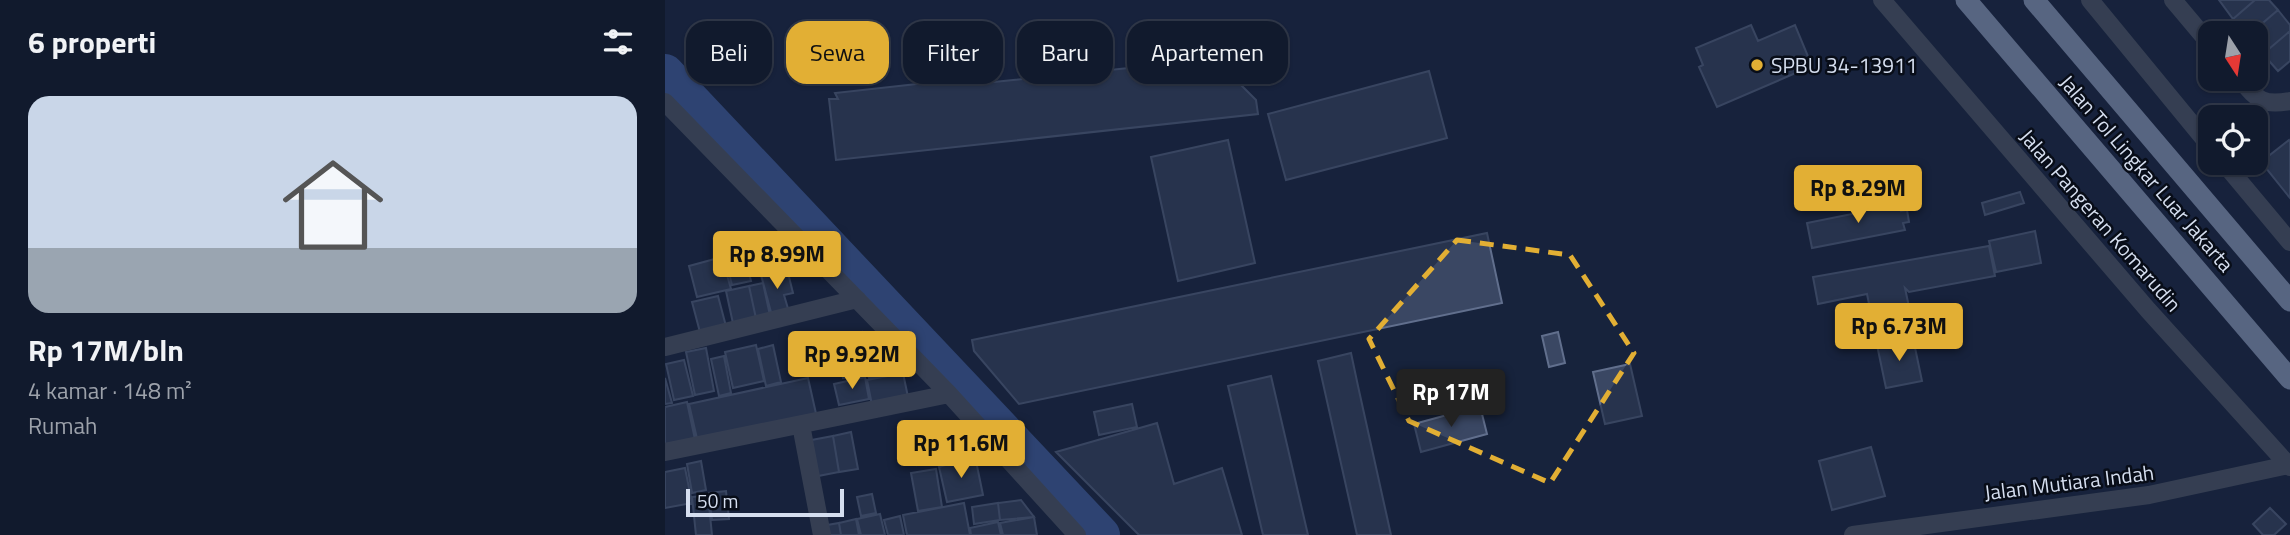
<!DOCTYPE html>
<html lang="id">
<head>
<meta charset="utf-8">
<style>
	:root { --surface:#111a2d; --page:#1a2335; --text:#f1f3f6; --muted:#9ca1aa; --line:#303849; --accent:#e2af34 }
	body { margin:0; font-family:"Titillium Web",sans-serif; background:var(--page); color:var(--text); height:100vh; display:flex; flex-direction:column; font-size:26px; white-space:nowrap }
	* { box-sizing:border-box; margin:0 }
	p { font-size:23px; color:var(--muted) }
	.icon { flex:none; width:38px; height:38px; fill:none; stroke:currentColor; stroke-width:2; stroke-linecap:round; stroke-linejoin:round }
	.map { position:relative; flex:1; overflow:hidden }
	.sheet { display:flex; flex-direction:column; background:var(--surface); width:665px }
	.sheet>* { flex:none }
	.banner { position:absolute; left:21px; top:21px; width:665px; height:63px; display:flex; gap:14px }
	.needle { width:46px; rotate:168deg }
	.buttons { position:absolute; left:1533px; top:21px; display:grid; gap:14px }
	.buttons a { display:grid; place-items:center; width:70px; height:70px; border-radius:14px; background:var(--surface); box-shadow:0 2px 5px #0004,0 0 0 2px var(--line); font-size:35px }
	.scale { position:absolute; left:21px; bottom:18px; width:158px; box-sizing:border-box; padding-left:7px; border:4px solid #d5deef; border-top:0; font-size:19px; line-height:24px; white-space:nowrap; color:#d5deef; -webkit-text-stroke:5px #080d18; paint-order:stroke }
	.price { position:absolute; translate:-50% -60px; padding:0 16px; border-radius:7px; background:var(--accent); color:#111; font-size:23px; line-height:46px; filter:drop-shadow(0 2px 4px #0008) }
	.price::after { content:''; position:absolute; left:50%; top:42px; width:21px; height:16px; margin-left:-10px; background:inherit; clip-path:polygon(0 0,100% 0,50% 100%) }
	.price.current { background:#222; color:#fff }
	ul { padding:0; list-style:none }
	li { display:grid; align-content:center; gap:14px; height:371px; padding:0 28px }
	li span { display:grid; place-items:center; height:217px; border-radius:21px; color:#555 }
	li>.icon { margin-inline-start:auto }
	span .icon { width:126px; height:126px; fill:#fffc; stroke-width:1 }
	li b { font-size:30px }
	h2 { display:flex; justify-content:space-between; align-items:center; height:84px; padding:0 28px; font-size:30px }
	.tag { padding:0 24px; border-radius:21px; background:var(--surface); box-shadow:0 2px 5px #0004,0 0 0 2px var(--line); font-size:24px; line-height:63px }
	.tag.current { background:var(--accent); color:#111 }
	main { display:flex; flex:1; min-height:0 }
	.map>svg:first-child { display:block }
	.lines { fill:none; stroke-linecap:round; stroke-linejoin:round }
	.river { stroke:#496bb4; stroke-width:38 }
	.building { fill:#3a4763; stroke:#616f8d; stroke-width:2 }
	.minor { stroke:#5a616e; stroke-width:18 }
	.tertiary { stroke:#5a616e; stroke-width:18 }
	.motorway { stroke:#a5b5d6; stroke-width:21 }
	.marked { fill:none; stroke:#e2af34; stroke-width:5; stroke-dasharray:14 9; stroke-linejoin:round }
	.poi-dot { fill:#e2af34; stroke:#080d18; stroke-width:2.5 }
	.labels { text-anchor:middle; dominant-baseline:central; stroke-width:5; stroke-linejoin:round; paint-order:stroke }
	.poi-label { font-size:21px; fill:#d5deef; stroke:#080d18; text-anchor:start }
	.street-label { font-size:21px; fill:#d5deef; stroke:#080d18 }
</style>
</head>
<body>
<main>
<section class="sheet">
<h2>6 properti<svg class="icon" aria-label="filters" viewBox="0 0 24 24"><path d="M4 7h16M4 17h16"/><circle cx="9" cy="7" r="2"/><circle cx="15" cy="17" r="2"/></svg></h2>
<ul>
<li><span style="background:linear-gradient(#c9d6e8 70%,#9aa5b1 0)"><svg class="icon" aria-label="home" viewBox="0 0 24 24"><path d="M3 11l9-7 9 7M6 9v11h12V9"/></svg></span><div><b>Rp 17M/bln</b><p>4 kamar · 148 m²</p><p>Rumah</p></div></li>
</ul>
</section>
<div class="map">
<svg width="1625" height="535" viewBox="0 0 1625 535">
	<rect width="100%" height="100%" fill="#17233c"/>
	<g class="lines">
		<!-- river -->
		<path class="river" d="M 0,73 L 436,535"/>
	</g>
	<!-- building -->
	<path class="building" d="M 1554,0 L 1590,0 L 1568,19 Z
		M 1590,0 L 1604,0 L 1613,10 L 1586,33 L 1580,33 L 1568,19 Z
		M 1613,10 L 1625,25 L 1625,31 L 1598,54 L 1591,45 L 1591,33 L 1586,33 Z
		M 1086,25 L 1093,41 L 1130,25 L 1147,66 L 1052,107 L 1034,67 L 1038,65 L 1031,48 Z
		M 1625,31 L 1625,61 L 1613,71 L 1598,54 Z
		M 550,59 L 591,100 L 593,114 L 171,160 L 164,99 L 173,99 L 170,93 L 270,82 L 319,83 Z
		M 764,71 L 782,138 L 621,180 L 603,114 Z
		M 563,140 L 590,263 L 513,281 L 486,157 Z
		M 1624,140 L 1625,142 L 1625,198 L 1596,162 Z
		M 1355,192 L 1359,203 L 1320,215 L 1317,203 Z
		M 1207,203 L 1208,210 L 1235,204 L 1236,211 L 1242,210 L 1244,222 L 1238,223 L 1240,230 L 1147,248 L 1142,223 L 1197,212 L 1195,205 Z
		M 1370,231 L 1376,263 L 1331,272 L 1324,241 Z
		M 822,233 L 837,303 L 354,404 L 309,351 L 307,340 Z
		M 98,235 L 106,269 L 85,273 L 77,240 Z
		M 1324,246 L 1330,276 L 1244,292 L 1240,288 L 1248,326 L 1210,333 L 1202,294 L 1153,304 L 1148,277 Z
		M 78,249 L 86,281 L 67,285 L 59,253 Z
		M 57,257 L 66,289 L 32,297 L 24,266 Z
		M 122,269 L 128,293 L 119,295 L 124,312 L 107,316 L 96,275 Z
		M 98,283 L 106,320 L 92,323 L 84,286 Z
		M 84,286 L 92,323 L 69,328 L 61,291 Z
		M 53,296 L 62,330 L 36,336 L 27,302 Z
		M 197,332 L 202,351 L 166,361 L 160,341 Z
		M 893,332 L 900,363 L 884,367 L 877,336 Z
		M 1248,338 L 1257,381 L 1221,388 L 1212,345 Z
		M 91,345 L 99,381 L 68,388 L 60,352 Z
		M 108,345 L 116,382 L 101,386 L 93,349 Z
		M 41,348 L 49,391 L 30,395 L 21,352 Z
		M 223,352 L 238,371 L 204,378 L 199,357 Z
		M 686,353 L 693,386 L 726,535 L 692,535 L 653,361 Z
		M 59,356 L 66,393 L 54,396 L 46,359 Z
		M 193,357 L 197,375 L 178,378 L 174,360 Z
		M 19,360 L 28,396 L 9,400 L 1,364 Z
		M 965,364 L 977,416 L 940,424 L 928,372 Z
		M 238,373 L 243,397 L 207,405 L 202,380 Z
		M 606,376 L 643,535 L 598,535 L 563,386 Z
		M 200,377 L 204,399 L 174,405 L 169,384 Z
		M 0,378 L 7,403 L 0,404 Z
		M 143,378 L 152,418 L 33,443 L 24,404 Z
		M 22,402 L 31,444 L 0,451 L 0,407 Z
		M 467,404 L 472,427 L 434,435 L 429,412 Z
		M 815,406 L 822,434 L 756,452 L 749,424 Z
		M 492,423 L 509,484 L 557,468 L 577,535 L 474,535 L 391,452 Z
		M 290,430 L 302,456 L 277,462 L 271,435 Z
		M 186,432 L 193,469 L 174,472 L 168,436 Z
		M 168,436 L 174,472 L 148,477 L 141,441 Z
		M 265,439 L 270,462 L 252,465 L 247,442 Z
		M 1206,447 L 1220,496 L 1167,510 L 1154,461 Z
		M 310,456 L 318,495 L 282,502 L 274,467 Z
		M 36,461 L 41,490 L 27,493 L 22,464 Z
		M 20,468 L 27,503 L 0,508 L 0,472 Z
		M 271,469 L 277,507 L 253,511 L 246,473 Z
		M 61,491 L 64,519 L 47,520 L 44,493 Z
		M 207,494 L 211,513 L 196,516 L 192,497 Z
		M 43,495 L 47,535 L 31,535 L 27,497 Z
		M 356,500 L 369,517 L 335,520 L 333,503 Z
		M 299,503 L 305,535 L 242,535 L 238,515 Z
		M 333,503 L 335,520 L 309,524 L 307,507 Z
		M 1605,508 L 1621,524 L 1609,535 L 1598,535 L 1588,524 Z
		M 215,514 L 220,535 L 196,535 L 192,519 Z
		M 235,516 L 239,535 L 223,535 L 219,520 Z
		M 369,517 L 372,535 L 338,535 L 335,523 Z
		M 191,519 L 194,535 L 176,535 L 174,523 Z
		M 333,522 L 336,535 L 306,535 L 305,528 Z
		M 174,523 L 176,535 L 157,535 L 156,526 Z"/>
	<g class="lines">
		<!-- minor -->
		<path class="minor" d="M 1508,0 L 1545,44
			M 1575,79 C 1593,100 1597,106 1625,101
			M 0,102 L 284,394 L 412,535
			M 0,347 L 192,299
			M 136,425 L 157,535
			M 0,452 L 284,394
			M 1188,535 L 1484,495 L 1623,465"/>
		<!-- tertiary -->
		<path class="tertiary" d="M 1217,0 L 1483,310 L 1625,467
			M 1425,0 L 1545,146
			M 1559,163 L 1625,242"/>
		<!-- motorway -->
		<path class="motorway" d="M 1301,0 L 1625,379
			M 1369,0 L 1625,301"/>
	</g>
	<!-- marked area -->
	<path d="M0 0H1625V535H0ZM 792,240 L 905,255 L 969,353 L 885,483 L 744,421 L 704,339 Z" fill="#17233c" fill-opacity=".55" fill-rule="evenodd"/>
	<path class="marked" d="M 792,240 L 905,255 L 969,353 L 885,483 L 744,421 L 704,339 Z"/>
	<!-- markers -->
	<circle class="poi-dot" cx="1092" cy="65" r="7"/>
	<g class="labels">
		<!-- poi labels -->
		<g class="poi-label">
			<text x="1106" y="65">SPBU 34-13911</text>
		</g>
		<!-- street labels -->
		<g class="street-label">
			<text transform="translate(1482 173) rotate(49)">Jalan Tol Lingkar Luar Jakarta</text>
			<text transform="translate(1436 220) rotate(49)">Jalan Pangeran Komarudin</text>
			<text transform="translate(1404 482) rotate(-7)">Jalan Mutiara Indah</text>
		</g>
	</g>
</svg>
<div class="buttons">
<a><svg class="needle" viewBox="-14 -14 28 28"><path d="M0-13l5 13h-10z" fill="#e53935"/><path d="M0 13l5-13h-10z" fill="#9ca1aa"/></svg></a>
<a><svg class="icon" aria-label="locate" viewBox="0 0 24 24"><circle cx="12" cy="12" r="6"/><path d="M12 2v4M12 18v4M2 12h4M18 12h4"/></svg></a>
</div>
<div class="scale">50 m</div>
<b class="price" style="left:1193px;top:225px">Rp 8.29M</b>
<b class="price" style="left:112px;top:291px">Rp 8.99M</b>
<b class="price" style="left:1234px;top:363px">Rp 6.73M</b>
<b class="price" style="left:187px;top:391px">Rp 9.92M</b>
<b class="price current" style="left:786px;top:429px">Rp 17M</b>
<b class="price" style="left:296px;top:480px">Rp 11.6M</b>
<div class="banner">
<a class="tag">Beli</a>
<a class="tag current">Sewa</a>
<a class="tag">Filter</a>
<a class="tag">Baru</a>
<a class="tag">Apartemen</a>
</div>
</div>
</main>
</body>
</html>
